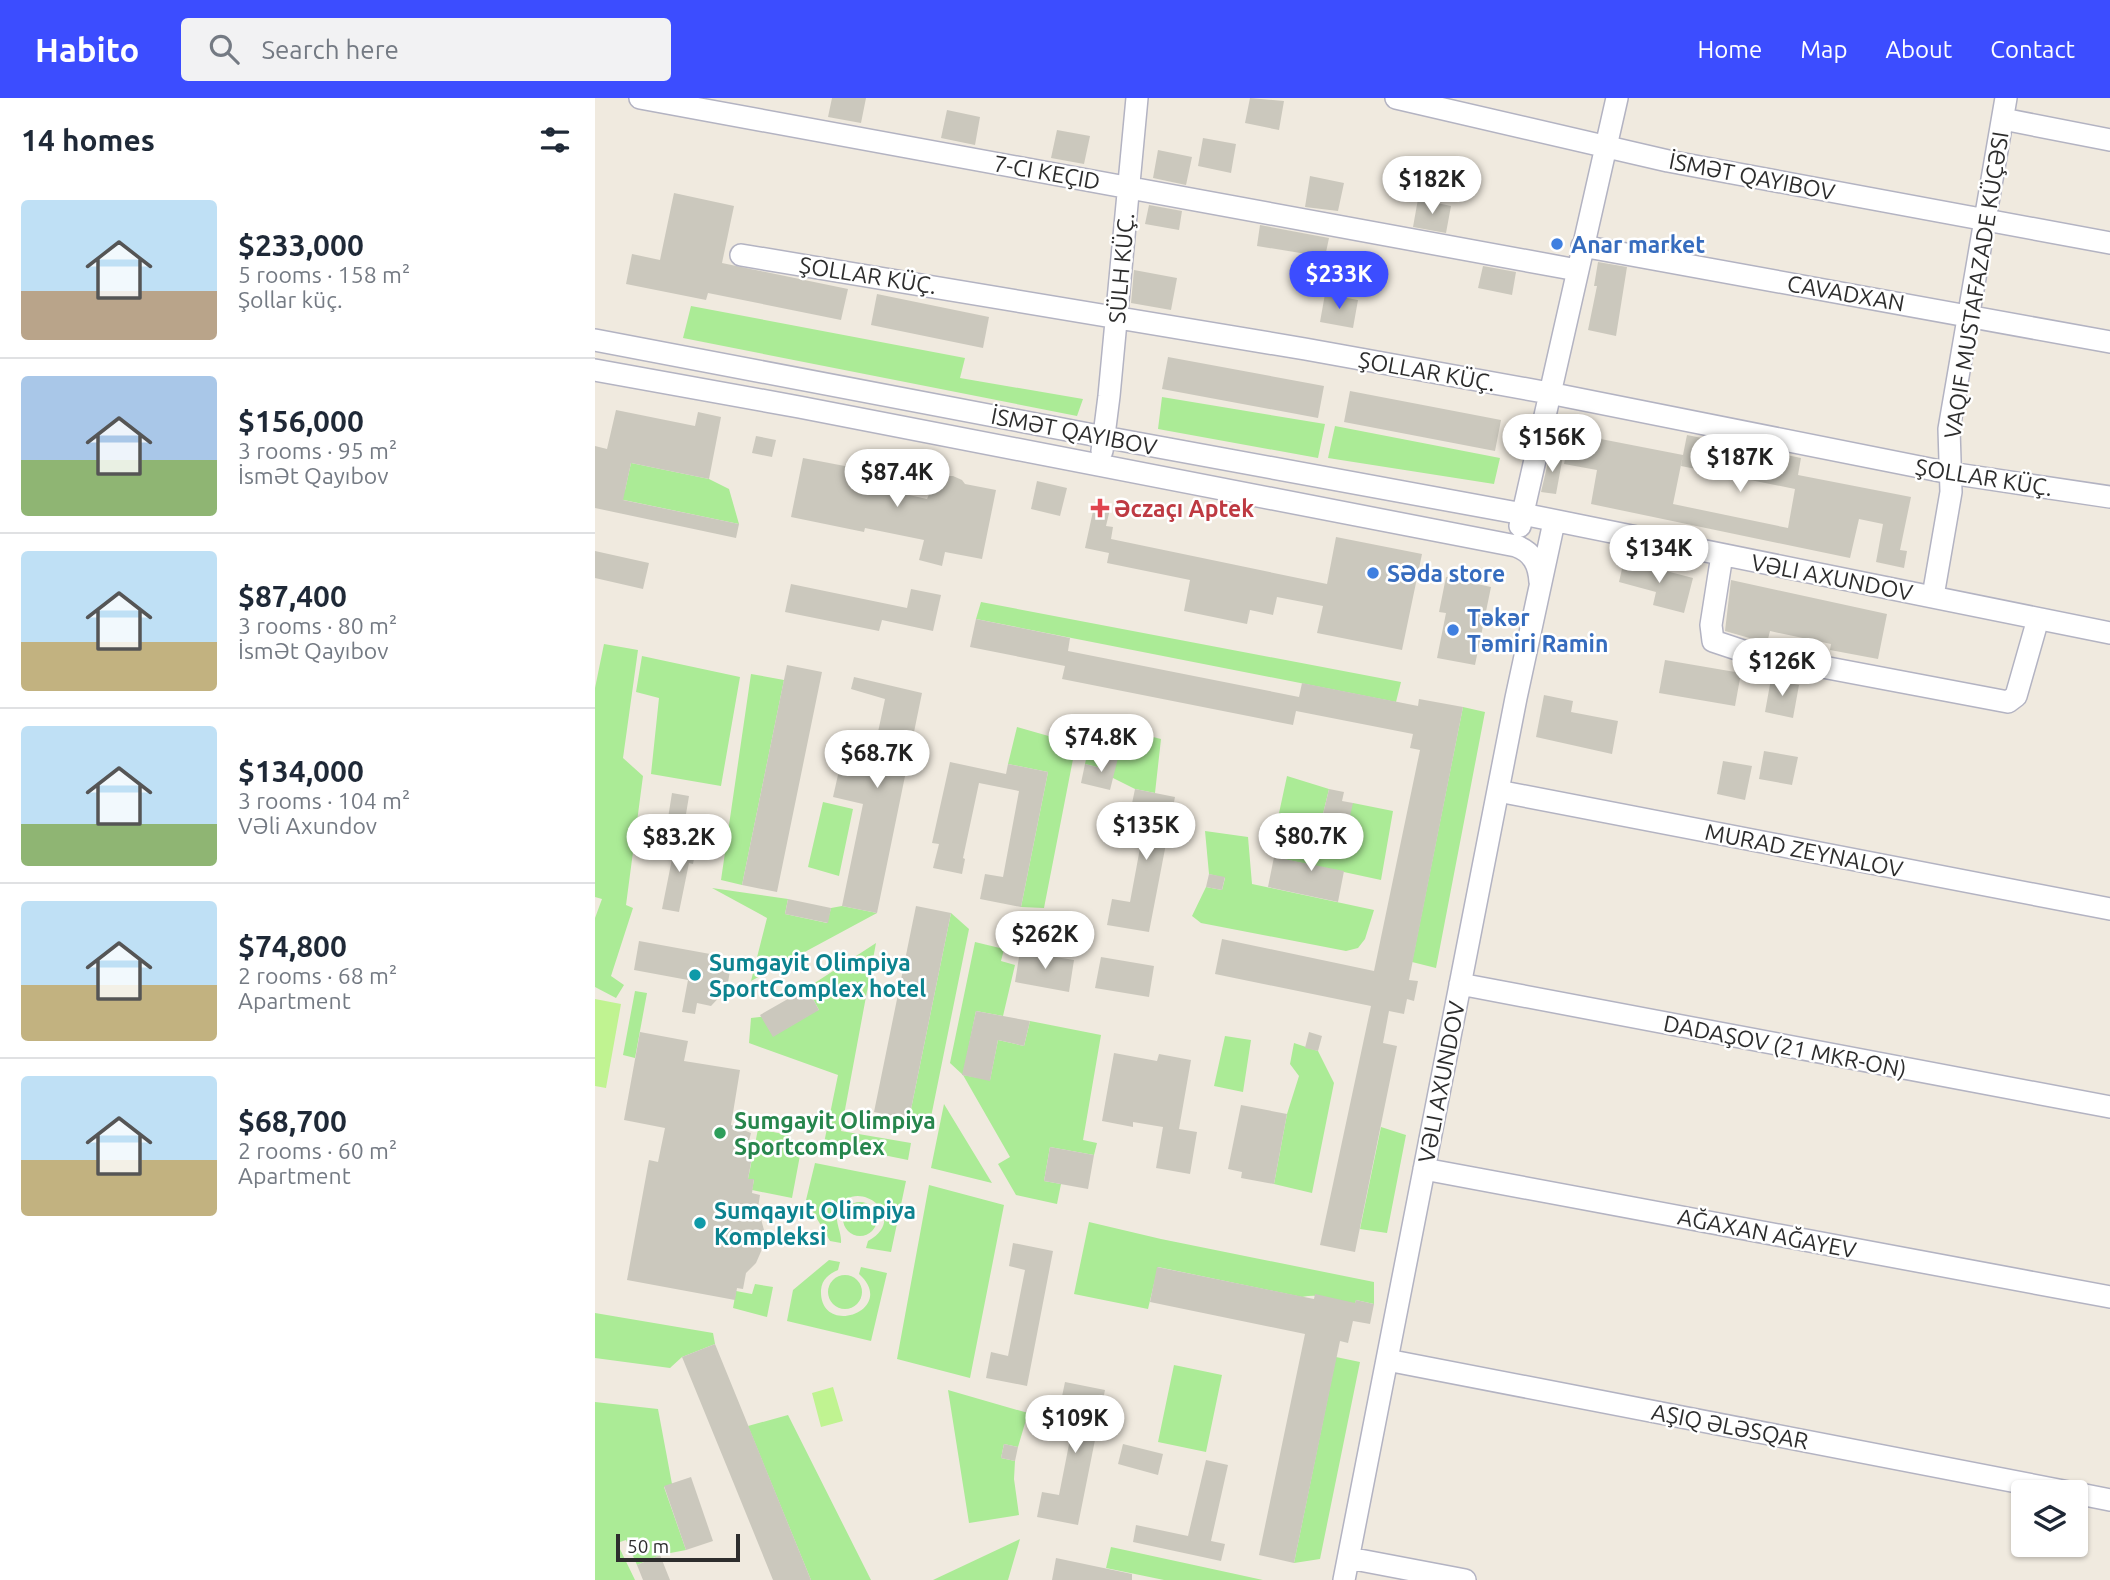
<!DOCTYPE html>
<html lang="en">
<head>
<meta charset="utf-8">
<style>
	:root { --surface:#fff; --page:#f2f2f3; --text:#1f2937; --muted:#747a83; --line:#e0e1e3; --accent:#3c4dff }
	body { margin:0; font-family:Ubuntu,sans-serif; background:var(--page); color:var(--text); height:100vh; display:flex; flex-direction:column; font-size:26px; white-space:nowrap }
	* { box-sizing:border-box; margin:0 }
	p { font-size:23px; color:var(--muted) }
	.icon { flex:none; width:38px; height:38px; fill:none; stroke:currentColor; stroke-width:2; stroke-linecap:round; stroke-linejoin:round }
	.map { position:relative; flex:1; overflow:hidden }
	.side { display:flex; flex-direction:column; background:var(--surface); width:595px }
	.side>* { flex:none }
	.fabs { position:absolute; left:1416px; top:1382px; display:grid; gap:14px }
	.fabs a { display:grid; place-items:center; width:77px; height:77px; border-radius:7px; background:var(--surface); box-shadow:0 2px 5px #0004; font-size:35px }
	.scale { position:absolute; left:21px; bottom:18px; width:124px; box-sizing:border-box; padding-left:7px; border:4px solid #2d2d2d; border-top:0; font-size:19px; line-height:24px; white-space:nowrap; color:#2d2d2d; -webkit-text-stroke:5px #fff; paint-order:stroke }
	.price { position:absolute; translate:-50% -60px; padding:0 16px; border-radius:24px; background:#fff; color:#222; font-size:23px; line-height:46px; filter:drop-shadow(0 2px 4px #0008) }
	.price::after { content:''; position:absolute; left:50%; top:42px; width:21px; height:16px; margin-left:-10px; background:inherit; clip-path:polygon(0 0,100% 0,50% 100%) }
	.price.on { background:var(--accent); color:#fff }
	ul { padding:0; list-style:none }
	li { display:flex; align-items:center; gap:21px; height:175px; padding:0 21px }
	li+li { border-top:2px solid var(--line) }
	li span { display:grid; place-items:center; flex:none; width:196px; height:140px; border-radius:7px; color:#555 }
	li>.icon { margin-inline-start:auto }
	span .icon { width:84px; height:84px; fill:#fffc; stroke-width:1 }
	li b { font-size:30px }
	h2 { display:flex; justify-content:space-between; align-items:center; height:84px; padding:0 21px; font-size:30px }
	header { display:flex; align-items:center; gap:42px; box-sizing:border-box; height:98px; padding:0 35px; background:var(--accent); color:#fff }
	header strong { font-size:33px }
	nav { display:flex; gap:38px; margin-inline-start:auto; font-size:24px }
	.search { width:490px; height:63px; background:var(--page); display:flex; align-items:center; gap:18px; box-sizing:border-box; padding:0 24px; border-radius:7px; color:var(--muted); font-size:26px }
	main { display:flex; flex:1; min-height:0 }
	.map>svg:first-child { display:block }
	.green { fill:#abeb96 }
	.pitch { fill:#c0f391 }
	.building { fill:#cbc8bd; fill-rule:evenodd }
	.lines { fill:none; stroke-linecap:round; stroke-linejoin:round }
	.minor-casing { stroke:#b3b3c2; stroke-width:24 }
	.minor { stroke:#fff; stroke-width:21 }
	.shop-dot { fill:#3f7fe0; stroke:#fff; stroke-width:2.5 }
	.health-dot { fill:#e0444e; stroke:#fff; stroke-width:2.5 }
	.culture-dot { fill:#0f9aa8; stroke:#fff; stroke-width:2.5 }
	.leisure-dot { fill:#2e9e5b; stroke:#fff; stroke-width:2.5 }
	.labels { text-anchor:middle; dominant-baseline:central; stroke-width:5; stroke-linejoin:round; paint-order:stroke }
	.street-label { font-size:23px; fill:#2d2d2d; stroke:#fff }
	.shop-label { font-size:23px; font-weight:bold; fill:#366cbe; stroke:#fff; text-anchor:start }
	.health-label { font-size:23px; font-weight:bold; fill:#be3a42; stroke:#fff; text-anchor:start }
	.culture-label { font-size:23px; font-weight:bold; fill:#0d838f; stroke:#fff; text-anchor:start }
	.leisure-label { font-size:23px; font-weight:bold; fill:#27864d; stroke:#fff; text-anchor:start }
</style>
</head>
<body>
<header>
<strong>Habito</strong>
<div class="search"><svg class="icon" aria-label="search" viewBox="0 0 24 24"><circle cx="10" cy="10" r="6"/><path d="M15 15l6 6"/></svg>Search here</div>
<nav><a>Home</a><a>Map</a><a>About</a><a>Contact</a></nav>
</header>
<main>
<section class="side">
<h2>14 homes<svg class="icon" aria-label="filters" viewBox="0 0 24 24"><path d="M4 7h16M4 17h16"/><circle cx="9" cy="7" r="2"/><circle cx="15" cy="17" r="2"/></svg></h2>
<ul>
<li><span style="background:linear-gradient(#bfe0f5 65%,#b9a48a 0)"><svg class="icon" aria-label="home" viewBox="0 0 24 24"><path d="M3 11l9-7 9 7M6 9v11h12V9"/></svg></span><div><b>$233,000</b><p>5 rooms · 158 m²</p><p>Şollar küç.</p></div></li>
<li><span style="background:linear-gradient(#a9c7e8 60%,#8fb573 0)"><svg class="icon" aria-label="home" viewBox="0 0 24 24"><path d="M3 11l9-7 9 7M6 9v11h12V9"/></svg></span><div><b>$156,000</b><p>3 rooms · 95 m²</p><p>İsmət Qayıbov</p></div></li>
<li><span style="background:linear-gradient(#bfe0f5 65%,#c2b280 0)"><svg class="icon" aria-label="home" viewBox="0 0 24 24"><path d="M3 11l9-7 9 7M6 9v11h12V9"/></svg></span><div><b>$87,400</b><p>3 rooms · 80 m²</p><p>İsmət Qayıbov</p></div></li>
<li><span style="background:linear-gradient(#bfe0f5 70%,#8fb573 0)"><svg class="icon" aria-label="home" viewBox="0 0 24 24"><path d="M3 11l9-7 9 7M6 9v11h12V9"/></svg></span><div><b>$134,000</b><p>3 rooms · 104 m²</p><p>Vəli Axundov</p></div></li>
<li><span style="background:linear-gradient(#bfe0f5 60%,#c2b280 0)"><svg class="icon" aria-label="home" viewBox="0 0 24 24"><path d="M3 11l9-7 9 7M6 9v11h12V9"/></svg></span><div><b>$74,800</b><p>2 rooms · 68 m²</p><p>Apartment</p></div></li>
<li><span style="background:linear-gradient(#bfe0f5 60%,#c2b280 0)"><svg class="icon" aria-label="home" viewBox="0 0 24 24"><path d="M3 11l9-7 9 7M6 9v11h12V9"/></svg></span><div><b>$68,700</b><p>2 rooms · 60 m²</p><p>Apartment</p></div></li>
</ul>
</section>
<div class="map">
<svg width="1515" height="1482" viewBox="0 0 1515 1482">
	<rect width="100%" height="100%" fill="#f0eadf"/>
	<!-- green -->
	<path class="green" d="M 96,208 L 370,260 L 365,280 L 488,301 L 482,318 L 88,240 Z
		M 567,299 L 730,326 L 723,360 L 563,331 Z
		M 740,328 L 905,360 L 899,386 L 733,360 Z
		M 36,365 L 114,381 L 134,391 L 144,426 L 0,396 L 0,386 L 30,392 Z
		M 386,504 L 806,584 L 801,604 L 381,521 Z
		M 9,546 L 43,552 L 28,660 L 48,678 L 31,807 L 38,810 L 16,878 L 29,887 L 21,900 L 0,889 L 0,820 L 7,801 L 0,799 L 0,590 Z
		M 47,558 L 145,579 L 126,688 L 56,676 L 64,600 L 41,594 Z
		M 156,576 L 189,582 L 147,787 L 126,782 Z
		M 868,609 L 890,614 L 841,870 L 817,864 Z
		M 499,624 L 566,641 L 560,695 L 540,691 L 518,680 L 509,658 L 506,670 L 490,666 Z
		M 422,629 L 464,641 L 461,652 L 479,656 L 449,810 L 426,809 L 453,674 L 413,666 Z
		M 692,678 L 734,691 L 728,716 L 758,705 L 798,713 L 786,782 L 679,759 L 678,743 Z
		M 228,704 L 258,711 L 244,778 L 213,769 Z
		M 610,733 L 653,739 L 657,786 L 779,812 L 770,841 L 763,850 L 751,853 L 606,825 L 597,818 L 611,789 L 627,792 L 630,780 L 614,776 Z
		M 117,790 L 193,801 L 190,816 L 232,825 L 236,810 L 247,808 L 282,815 L 156,883 L 172,820 Z
		M 356,815 L 374,831 L 335,1024 L 314,1021 Z
		M 380,844 L 409,851 L 406,863 L 420,867 L 408,918 L 381,913 L 368,977 L 395,982 L 403,942 L 429,948 L 435,923 L 506,937 L 488,1042 L 502,1045 L 499,1057 L 455,1049 L 449,1083 L 466,1086 L 462,1106 L 421,1097 L 403,1066 L 415,1059 L 368,977 L 355,965 Z
		M 281,845 L 246,1033 L 316,1045 L 313,1062 L 229,1045 L 243,977 L 154,945 L 156,920 L 224,912 L 212,890 Z
		M 40,893 L 52,895 L 40,960 L 28,957 Z
		M 630,938 L 656,942 L 648,994 L 619,988 Z
		M 699,945 L 723,953 L 739,985 L 717,1095 L 679,1086 L 692,1016 L 704,978 L 695,966 Z
		M 349,1006 L 397,1085 L 336,1070 Z
		M 786,1029 L 811,1037 L 792,1135 L 765,1131 Z
		M 163,1031 L 193,1037 L 206,1052 L 197,1100 L 157,1092 L 159,1082 L 153,1081 Z
		M 220,1065 L 311,1083 L 296,1154 L 271,1150 L 273,1143 C 318,1118 257,1075 243,1113 C 239,1124 247,1134 246,1145 L 235,1143 L 211,1102 Z
		M 334,1087 L 409,1107 L 375,1280 L 302,1261 Z
		M248 1121a17 17 0 1 1 34 0a17 17 0 1 1-34 0Z
		M 494,1124 L 566,1141 L 779,1184 L 779,1206 L 761,1202 L 759,1210 C 741,1202 727,1195 707,1199 L 563,1169 L 553,1211 L 479,1196 Z
		M 234,1162 L 245,1164 L 243,1172 C 234,1176 227,1181 226,1192 C 224,1241 304,1212 264,1176 L 266,1169 L 292,1175 L 276,1243 L 192,1223 L 198,1192 Z
		M233 1194a17 17 0 1 1 34 0a17 17 0 1 1-34 0Z
		M 160,1186 L 178,1189 L 172,1219 L 138,1210 L 141,1193 L 157,1196 Z
		M 0,1215 L 118,1235 L 120,1246 L 87,1259 L 75,1270 L 0,1260 Z
		M 741,1259 L 765,1264 L 725,1461 L 699,1465 Z
		M 579,1267 L 627,1277 L 611,1354 L 563,1344 Z
		M 353,1292 L 433,1315 L 423,1349 L 409,1346 L 406,1360 L 420,1363 L 419,1381 L 424,1417 L 374,1425 Z
		M 0,1304 L 63,1311 L 77,1386 L 69,1389 L 91,1452 L 65,1457 L 42,1467 L 31,1442 L 22,1445 L 40,1482 L 0,1482 Z
		M 193,1317 L 276,1482 L 216,1482 L 153,1328 Z
		M 425,1441 L 413,1482 L 338,1482 Z
		M 516,1449 L 668,1482 L 569,1482 L 511,1470 Z"/>
	<!-- pitch -->
	<path class="pitch" d="M 0,901 L 26,906 L 11,990 L 0,988 Z
		M 238,1289 L 248,1323 L 226,1329 L 217,1295 Z"/>
	<!-- building -->
	<path class="building" d="M 237,0 L 271,0 L 266,25 L 233,19 Z
		M 655,0 L 689,3 L 684,32 L 650,25 Z
		M 352,12 L 385,19 L 380,47 L 346,40 Z
		M 462,32 L 495,38 L 489,66 L 456,60 Z
		M 608,40 L 641,46 L 636,75 L 603,68 Z
		M 563,52 L 597,59 L 591,87 L 558,80 Z
		M 715,78 L 749,85 L 743,113 L 710,109 Z
		M 79,95 L 139,108 L 127,165 L 253,191 L 246,222 L 113,195 L 111,202 L 31,186 L 37,156 L 65,162 Z
		M 823,101 L 856,108 L 851,135 L 818,129 Z
		M 554,107 L 587,113 L 584,132 L 550,126 Z
		M 665,127 L 734,140 L 730,159 L 662,148 Z
		M 1003,164 L 1032,169 L 1021,238 L 993,232 L 1002,188 L 999,188 Z
		M 888,168 L 921,174 L 917,197 L 883,190 Z
		M 539,172 L 582,180 L 576,212 L 536,205 Z
		M 282,196 L 394,219 L 388,250 L 276,227 Z
		M 730,196 L 763,202 L 758,230 L 725,224 Z
		M 573,259 L 729,288 L 723,320 L 567,291 Z
		M 755,293 L 906,322 L 900,353 L 749,324 Z
		M 21,312 L 100,328 L 103,314 L 126,319 L 114,381 L 36,365 L 28,402 L 144,426 L 141,440 L 0,410 L 0,348 L 12,351 Z
		M 975,335 L 1088,357 L 1092,337 L 1206,360 L 1203,377 L 1316,399 L 1305,452 L 1312,453 L 1309,470 L 1281,464 L 1288,426 L 1264,421 L 1255,460 L 996,406 L 1002,372 L 969,366 ZM 1088,357 L 1086,368 L 1200,391 L 1193,430 L 1078,406 Z
		M 161,338 L 181,342 L 177,359 L 157,355 Z
		M 955,356 L 968,358 L 961,396 L 946,394 Z
		M 208,360 L 281,374 L 278,389 L 332,401 L 340,383 L 348,378 L 358,378 L 367,382 L 370,386 L 401,392 L 387,461 L 350,454 L 347,468 L 324,462 L 329,442 L 270,430 L 269,434 L 196,419 Z
		M 442,383 L 472,390 L 465,418 L 436,411 Z
		M 500,404 L 516,407 L 511,428 L 518,429 L 516,441 L 732,486 L 741,439 L 827,456 L 807,552 L 722,535 L 728,508 L 682,499 L 678,517 L 655,512 L 652,526 L 589,513 L 595,482 L 512,465 L 514,455 L 490,450 Z
		M 0,453 L 54,465 L 48,491 L 0,480 Z
		M 1029,462 L 1098,480 L 1089,515 L 1058,507 L 1061,494 L 1024,484 Z
		M 851,479 L 896,489 L 880,567 L 842,560 L 851,515 L 844,514 Z
		M 1136,482 L 1292,516 L 1283,561 L 1235,552 L 1236,546 L 1175,533 L 1172,545 L 1130,533 Z
		M 196,486 L 312,510 L 316,491 L 346,497 L 338,533 L 287,522 L 284,533 L 190,514 Z
		M 381,521 L 475,540 L 473,553 L 704,599 L 707,585 L 823,608 L 824,601 L 868,609 L 814,882 L 823,883 L 819,903 L 812,901 L 809,916 L 794,913 L 788,945 L 802,948 L 760,1154 L 725,1147 L 776,908 L 620,876 L 627,841 L 779,873 L 825,652 L 815,650 L 818,636 L 701,613 L 698,627 L 467,581 L 470,568 L 375,549 Z
		M 1070,562 L 1146,575 L 1140,608 L 1064,595 Z
		M 192,567 L 227,574 L 182,794 L 147,787 Z
		M 259,579 L 327,595 L 282,815 L 247,808 L 268,706 L 238,699 L 250,646 L 279,653 L 290,601 L 256,591 Z
		M 1176,581 L 1204,587 L 1198,620 L 1170,614 Z
		M 949,597 L 978,603 L 976,614 L 1023,623 L 1017,656 L 941,639 Z
		M 1169,653 L 1203,659 L 1197,687 L 1164,681 Z
		M 509,657 L 523,660 L 515,692 L 486,685 L 490,666 L 506,670 Z
		M 1128,663 L 1157,668 L 1150,702 L 1122,696 Z
		M 355,664 L 411,676 L 413,666 L 453,674 L 426,809 L 385,801 L 390,776 L 408,779 L 424,693 L 384,685 L 368,760 L 370,761 L 367,776 L 338,770 L 344,746 L 337,745 Z
		M 540,691 L 580,699 L 554,834 L 512,827 L 517,801 L 535,804 L 551,718 L 535,715 Z
		M 734,691 L 749,694 L 747,703 L 758,705 L 754,722 L 728,716 Z
		M 77,695 L 94,698 L 90,722 L 73,720 Z
		M 81,741 L 102,745 L 98,766 L 94,765 L 84,814 L 67,811 Z
		M 679,759 L 749,773 L 743,804 L 673,789 Z
		M 614,776 L 630,779 L 627,792 L 611,789 Z
		M 193,801 L 236,810 L 233,825 L 190,816 Z
		M 321,808 L 356,815 L 314,1021 L 279,1014 Z
		M 44,843 L 137,860 L 132,891 L 116,908 L 102,905 L 100,916 L 87,914 L 93,882 L 39,872 Z
		M 425,853 L 479,862 L 474,894 L 420,884 Z
		M 506,859 L 559,868 L 554,899 L 500,890 Z
		M 212,890 L 224,912 L 178,939 L 165,917 Z
		M 381,913 L 435,923 L 429,948 L 403,942 L 395,983 L 367,977 Z
		M 45,934 L 93,943 L 89,963 L 145,972 L 136,1027 L 156,1035 L 153,1047 L 159,1048 L 153,1081 L 159,1081 L 157,1095 L 165,1097 L 163,1110 L 169,1132 L 168,1149 L 161,1165 L 151,1175 L 148,1191 L 142,1190 L 140,1202 L 32,1182 L 54,1062 L 63,1064 L 70,1030 L 29,1022 Z
		M 714,934 L 727,938 L 723,953 L 710,950 Z
		M 519,955 L 562,963 L 564,956 L 596,962 L 584,1031 L 602,1034 L 595,1076 L 561,1070 L 568,1029 L 538,1024 L 538,1029 L 507,1023 Z
		M 646,1007 L 692,1016 L 679,1086 L 646,1080 L 647,1074 L 633,1071 Z
		M 455,1049 L 499,1057 L 493,1091 L 449,1083 Z
		M 418,1145 L 458,1153 L 432,1288 L 391,1280 L 396,1254 L 413,1258 L 430,1172 L 414,1168 Z
		M 562,1169 L 719,1201 L 720,1196 L 760,1205 L 761,1202 L 779,1206 L 775,1226 L 758,1223 L 753,1245 L 745,1243 L 699,1465 L 664,1457 L 710,1236 L 555,1204 Z
		M 120,1246 L 153,1327 L 216,1482 L 178,1482 L 139,1386 L 87,1259 Z
		M 470,1284 L 510,1292 L 483,1427 L 442,1419 L 447,1394 L 464,1397 L 481,1311 L 465,1308 Z
		M 409,1346 L 423,1349 L 420,1363 L 406,1360 Z
		M 528,1346 L 568,1356 L 563,1377 L 523,1366 Z
		M 611,1362 L 633,1367 L 616,1443 L 630,1446 L 626,1463 L 538,1444 L 541,1427 L 593,1438 Z
		M 96,1379 L 118,1443 L 91,1452 L 69,1388 Z
		M 65,1457 L 75,1482 L 48,1482 L 42,1467 Z
		M 461,1460 L 537,1476 L 537,1482 L 457,1482 Z"/>
	<g class="lines">
		<!-- minor casing -->
		<g class="minor-casing">
			<path id="minor" d="M 45,0 L 982,172
				M 801,0 L 1073,63 L 1515,145
				M 1408,21 L 1515,42
				M 987,148 L 1515,244
				M 146,157 L 710,251 L 954,295 L 1355,375 L 1515,399
				M 0,242 L 509,339 L 928,416 L 1515,535
				M 0,272 L 204,309 L 921,448 C 938,454 944,467 945,484
				M 507,353 L 514,298 L 542,0
				M 925,428 L 1022,0
				M 1127,457 L 1116,527 L 1118,543 L 1154,555 L 1413,604 L 1421,598 L 1443,521
				M 1338,498 L 1356,394 L 1354,331 L 1411,0
				M 903,693 L 1515,811
				M 865,886 L 1515,1009
				M 829,1071 L 1515,1199
				M 792,1262 L 1479,1395
				M 1480,1395 L 1515,1402
				M 754,1460 L 870,1482
				M 749,1482 L 921,600 L 959,424"/>
		</g>
		<!-- minor -->
		<use href="#minor" class="minor"/>
	</g>
	<!-- markers -->
	<g class="shop-dot">
		<circle cx="962" cy="146" r="7"/>
		<circle cx="778" cy="475" r="7"/>
		<circle cx="858" cy="532" r="7"/>
	</g>
	<path class="health-dot" d="M501.5 399.5h7v7h7v7h-7v7h-7v-7h-7v-7h7z"/>
	<g class="culture-dot">
		<circle cx="100" cy="877" r="7"/>
		<circle cx="105" cy="1125" r="7"/>
	</g>
	<circle class="leisure-dot" cx="125" cy="1035" r="7"/>
	<g class="labels">
		<!-- street labels -->
		<g class="street-label">
			<text transform="translate(452 74) rotate(10)">7-CI KEÇID</text>
			<text transform="translate(1157 78) rotate(11)">İSMƏT QAYIBOV</text>
			<text transform="translate(526 170) rotate(-85)">SÜLH KÜÇ.</text>
			<text transform="translate(273 177) rotate(9)">ŞOLLAR KÜÇ.</text>
			<text transform="translate(1381 187) rotate(-81)">VAQIF MUSTAFAZADE KÜÇƏSI</text>
			<text transform="translate(1251 195) rotate(10)">CAVADXAN</text>
			<text transform="translate(832 273) rotate(10)">ŞOLLAR KÜÇ.</text>
			<text transform="translate(479 333) rotate(11)">İSMƏT QAYIBOV</text>
			<text transform="translate(1389 379) rotate(9)">ŞOLLAR KÜÇ.</text>
			<text transform="translate(1237 479) rotate(11)">VƏLI AXUNDOV</text>
			<text transform="translate(1209 752) rotate(11)">MURAD ZEYNALOV</text>
			<text transform="translate(1190 948) rotate(11)">DADAŞOV (21 MKR-ON)</text>
			<text transform="translate(846 984) rotate(-79)">VƏLI AXUNDOV</text>
			<text transform="translate(1172 1135) rotate(11)">AĞAXAN AĞAYEV</text>
			<text transform="translate(1135 1328) rotate(11)">AŞIQ ƏLƏSQAR</text>
		</g>
		<!-- shop labels -->
		<g class="shop-label">
			<text x="976" y="146">Anar market</text>
			<text x="792" y="475">Səda store</text>
			<text x="872" y="519">Tәkәr<tspan x="872" dy="26">Tәmiri Ramin</tspan></text>
		</g>
		<!-- health labels -->
		<g class="health-label">
			<text x="519" y="410">Əczaçı Aptek</text>
		</g>
		<!-- culture labels -->
		<g class="culture-label">
			<text x="114" y="864">Sumgayit Olimpiya<tspan x="114" dy="26">SportComplex hotel</tspan></text>
			<text x="119" y="1112">Sumqayıt Olimpiya<tspan x="119" dy="26">Kompleksi</tspan></text>
		</g>
		<!-- leisure labels -->
		<g class="leisure-label">
			<text x="139" y="1022">Sumgayit Olimpiya<tspan x="139" dy="26">Sportcomplex</tspan></text>
		</g>
	</g>
</svg>
<div class="fabs">
<a><svg class="icon" aria-label="layers" viewBox="0 0 24 24"><path d="M12 4l9 5-9 5-9-5zM3 14l9 5 9-5"/></svg></a>
</div>
<div class="scale">50 m</div>
<b class="price" style="left:837px;top:118px">$182K</b>
<b class="price on" style="left:744px;top:213px">$233K</b>
<b class="price" style="left:957px;top:376px">$156K</b>
<b class="price" style="left:1145px;top:396px">$187K</b>
<b class="price" style="left:302px;top:411px">$87.4K</b>
<b class="price" style="left:1064px;top:487px">$134K</b>
<b class="price" style="left:1187px;top:600px">$126K</b>
<b class="price" style="left:506px;top:676px">$74.8K</b>
<b class="price" style="left:282px;top:692px">$68.7K</b>
<b class="price" style="left:551px;top:764px">$135K</b>
<b class="price" style="left:716px;top:775px">$80.7K</b>
<b class="price" style="left:84px;top:776px">$83.2K</b>
<b class="price" style="left:450px;top:873px">$262K</b>
<b class="price" style="left:480px;top:1357px">$109K</b>
</div>
</main>
</body>
</html>
